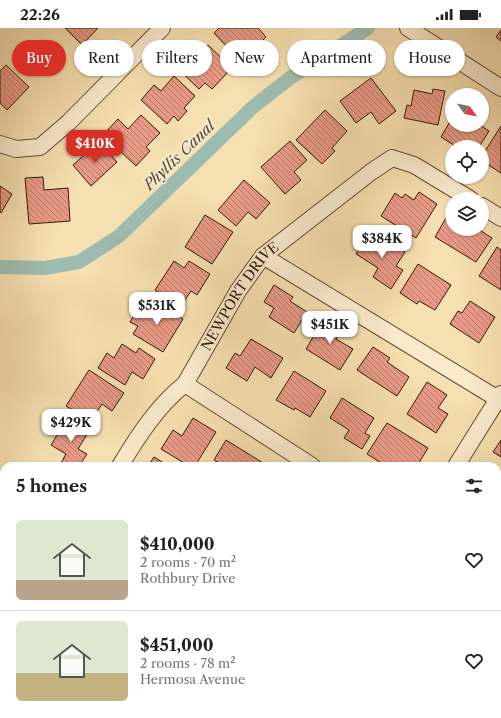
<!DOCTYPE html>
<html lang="en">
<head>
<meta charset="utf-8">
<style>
	:root { --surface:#fff; --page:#f6f6f6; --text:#202124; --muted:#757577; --line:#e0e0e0; --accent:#d93025 }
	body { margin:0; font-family:"Libre Caslon Text",serif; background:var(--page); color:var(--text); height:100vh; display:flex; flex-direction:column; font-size:15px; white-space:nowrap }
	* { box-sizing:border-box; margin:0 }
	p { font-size:13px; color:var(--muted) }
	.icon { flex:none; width:22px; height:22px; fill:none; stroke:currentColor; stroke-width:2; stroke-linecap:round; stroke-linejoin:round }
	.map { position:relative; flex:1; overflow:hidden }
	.sheet { position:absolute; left:0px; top:434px; width:501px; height:256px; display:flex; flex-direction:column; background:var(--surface); border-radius:12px 12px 0 0; box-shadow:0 1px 3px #0004 }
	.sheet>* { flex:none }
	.hud { position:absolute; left:12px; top:12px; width:477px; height:36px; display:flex; gap:8px }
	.needle { width:26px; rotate:122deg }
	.buttons { position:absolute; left:445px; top:60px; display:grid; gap:8px }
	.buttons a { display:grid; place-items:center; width:44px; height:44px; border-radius:50%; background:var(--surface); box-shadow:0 1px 3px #0004; font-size:20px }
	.price { position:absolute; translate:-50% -34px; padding:0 9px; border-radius:8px; background:#fff; color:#222; font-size:13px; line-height:26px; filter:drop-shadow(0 1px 2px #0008) }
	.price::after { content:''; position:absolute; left:50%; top:24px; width:12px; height:9px; margin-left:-6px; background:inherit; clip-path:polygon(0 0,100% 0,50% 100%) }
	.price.current { background:var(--accent); color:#fff }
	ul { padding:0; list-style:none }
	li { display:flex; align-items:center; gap:12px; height:100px; padding:0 16px }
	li+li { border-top:1px solid var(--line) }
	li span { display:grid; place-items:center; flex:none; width:112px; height:80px; border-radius:6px; color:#555 }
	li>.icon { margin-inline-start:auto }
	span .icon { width:48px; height:48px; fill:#fffc; stroke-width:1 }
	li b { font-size:17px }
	h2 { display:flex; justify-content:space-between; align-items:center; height:48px; padding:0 16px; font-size:17px }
	.tag { padding:0 14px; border-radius:18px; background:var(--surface); box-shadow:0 1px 3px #0004; font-size:14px; line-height:36px }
	.tag.current { background:var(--accent); color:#fff }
	.status { display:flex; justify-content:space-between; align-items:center; height:28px; padding:0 20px; background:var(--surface); direction:ltr }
	.status svg { height:11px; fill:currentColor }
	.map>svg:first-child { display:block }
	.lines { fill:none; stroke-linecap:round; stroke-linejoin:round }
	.canal { stroke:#9dbcb1; stroke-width:14 }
	.building { fill:url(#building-back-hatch); stroke:#351a0b }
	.minor-casing { stroke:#654b34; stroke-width:18 }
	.minor { stroke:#f9eacc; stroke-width:16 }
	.labels { text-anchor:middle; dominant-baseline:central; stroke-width:3.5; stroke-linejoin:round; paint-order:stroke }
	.street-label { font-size:14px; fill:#351a0b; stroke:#f9eacc }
	.water-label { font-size:15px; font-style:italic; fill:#544b3d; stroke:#f9eacc }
</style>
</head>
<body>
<div class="status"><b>22:26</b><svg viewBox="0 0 49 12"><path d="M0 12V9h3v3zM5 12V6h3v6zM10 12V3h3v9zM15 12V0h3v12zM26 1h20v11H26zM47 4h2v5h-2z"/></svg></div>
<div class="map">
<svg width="501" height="690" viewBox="0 0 501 690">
	<defs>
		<pattern id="building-back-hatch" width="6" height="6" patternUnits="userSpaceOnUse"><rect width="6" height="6" fill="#e99a86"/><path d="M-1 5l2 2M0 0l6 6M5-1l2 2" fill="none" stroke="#be7d6c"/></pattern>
	</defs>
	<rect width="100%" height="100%" fill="#f6dfb0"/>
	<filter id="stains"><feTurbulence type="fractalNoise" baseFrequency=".005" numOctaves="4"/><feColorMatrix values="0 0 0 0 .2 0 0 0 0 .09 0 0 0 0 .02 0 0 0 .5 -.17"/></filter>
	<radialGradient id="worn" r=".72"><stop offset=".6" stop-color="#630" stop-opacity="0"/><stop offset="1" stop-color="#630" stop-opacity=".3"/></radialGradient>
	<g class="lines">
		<!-- canal -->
		<path class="canal" d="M 0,239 L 45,240 L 79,234 L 119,208 L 253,79 L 290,50 L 368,0"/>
	</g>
	<!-- building -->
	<path class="building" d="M 65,0 L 98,0 L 82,17 Z
		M 219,0 L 258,0 L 266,9 L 247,28 L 233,14 L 228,20 L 214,5 Z
		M 501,2 L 501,13 L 496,9 Z
		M 208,17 L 232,40 L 212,61 L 205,55 L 199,61 L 175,38 L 192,22 L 198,28 Z
		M 6,37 L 29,59 L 7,82 L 0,75 L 0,43 Z
		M 174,48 L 195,68 L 184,80 L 187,83 L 178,93 L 174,88 L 167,96 L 141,72 L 154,57 L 161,63 Z
		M 371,50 L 396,83 L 379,96 L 371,84 L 356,95 L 340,73 Z
		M 433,61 L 445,63 L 438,97 L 404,90 L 407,77 L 411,78 L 414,62 L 432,66 Z
		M 325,82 L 347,103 L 332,120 L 335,123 L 322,136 L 296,112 Z
		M 141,87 L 160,105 L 146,119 L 150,123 L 136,138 L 103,107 L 118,91 L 128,101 Z
		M 452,90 L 452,97 L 480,97 L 489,103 L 479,119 L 467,119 L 463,117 L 461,119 L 457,119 L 441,109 Z
		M 501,98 L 501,145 L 482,133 L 482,128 Z
		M 290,113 L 307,132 L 294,144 L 301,152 L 285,166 L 261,139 Z
		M 99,114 L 117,134 L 91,158 L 73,137 Z
		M 43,149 L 44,162 L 68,160 L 70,193 L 29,196 L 25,150 Z
		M 244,152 L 270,175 L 256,191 L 248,184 L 236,198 L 218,182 Z
		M 0,158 L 12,166 L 1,185 L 0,184 Z
		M 419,164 L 437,176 L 416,210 L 381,188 L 395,165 L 402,170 L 405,166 L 414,172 Z
		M 205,187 L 233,204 L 212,236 L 185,219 Z
		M 446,190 L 452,194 L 452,201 L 464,201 L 469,204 L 471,201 L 478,201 L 492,210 L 476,234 L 435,209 Z
		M 371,203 L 405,224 L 396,238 L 403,242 L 391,261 L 373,249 L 378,240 L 356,226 Z
		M 497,219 L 501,222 L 501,262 L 479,248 Z
		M 174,233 L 184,240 L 189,233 L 210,246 L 197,267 L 191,263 L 181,278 L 155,262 Z
		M 418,236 L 451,257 L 435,282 L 419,273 L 417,276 L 400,265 Z
		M 274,257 L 293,269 L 290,273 L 307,284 L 294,305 L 269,289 L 274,280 L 264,274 Z
		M 153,273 L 183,291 L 163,324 L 133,306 L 138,298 L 130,294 L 136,284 L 144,288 Z
		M 470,273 L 495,289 L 479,315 L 450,296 L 458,283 L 462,285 Z
		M 325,289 L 343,300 L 336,311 L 353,321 L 340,342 L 306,321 Z
		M 251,311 L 283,330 L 271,350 L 255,339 L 247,353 L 226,340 L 235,325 L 240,328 Z
		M 122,316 L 136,325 L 139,320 L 155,331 L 143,351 L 132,344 L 125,357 L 98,340 L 107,325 L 114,330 Z
		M 373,319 L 390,330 L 387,334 L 409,349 L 397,368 L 357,342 Z
		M 89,342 L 124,365 L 112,383 L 102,376 L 91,393 L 66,378 Z
		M 294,343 L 326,363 L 310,389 L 295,380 L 294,382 L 276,372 Z
		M 427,354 L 447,367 L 438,380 L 448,386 L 436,405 L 407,386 Z
		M 342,370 L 374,390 L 365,405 L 370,408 L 362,421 L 344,410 L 349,402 L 330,390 Z
		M 68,389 L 89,403 L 78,421 L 87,426 L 79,438 L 66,438 L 61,435 L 66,426 L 51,417 Z
		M 193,390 L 216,404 L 195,438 L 189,438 L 161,421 L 173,402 L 182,408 Z
		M 387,395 L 428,420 L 417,438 L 405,438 L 398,434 L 395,438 L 386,438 L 367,426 Z
		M 226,412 L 268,438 L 224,438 L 214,432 Z
		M 501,412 L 501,429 L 493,424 Z
		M 154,429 L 167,437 L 167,438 L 148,438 Z
		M 501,594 L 501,614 L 497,611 L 497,600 Z
		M 458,686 L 472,686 L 469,690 L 464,690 Z"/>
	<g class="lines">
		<!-- minor casing -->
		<g class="minor-casing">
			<g id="minor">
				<path d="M 408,0 L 501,60"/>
				<path d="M 0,116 L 16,121 L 40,119 L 69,94 L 162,0"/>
				<path d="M 482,178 L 501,190"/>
				<path d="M 263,228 L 498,371"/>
				<path d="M 185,356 L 312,438"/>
				<path id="s1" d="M 120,438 C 138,408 158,377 185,356 L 238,263 L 263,228 L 371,144 L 392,130 L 414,137 L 470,171"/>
				<path d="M 456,438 L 501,366"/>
				<path d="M 497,524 L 501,526"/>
				<path d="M 54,690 L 57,686"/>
			</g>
		</g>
		<!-- minor -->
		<use href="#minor" class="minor"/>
	</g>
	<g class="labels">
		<!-- street labels -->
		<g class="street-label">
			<text stroke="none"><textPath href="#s1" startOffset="209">NEWPORT DRIVE</textPath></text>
		</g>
		<!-- water labels -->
		<g class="water-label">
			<text transform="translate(179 127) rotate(-44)">Phyllis Canal</text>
		</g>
	</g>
	<rect width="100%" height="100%" filter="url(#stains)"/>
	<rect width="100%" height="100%" fill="url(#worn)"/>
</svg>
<div class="buttons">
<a><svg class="needle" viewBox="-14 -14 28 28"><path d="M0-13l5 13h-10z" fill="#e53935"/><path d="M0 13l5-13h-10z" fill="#757577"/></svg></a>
<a><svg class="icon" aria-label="locate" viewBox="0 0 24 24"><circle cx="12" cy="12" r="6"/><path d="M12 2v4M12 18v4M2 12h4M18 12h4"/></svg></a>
<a><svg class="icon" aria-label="layers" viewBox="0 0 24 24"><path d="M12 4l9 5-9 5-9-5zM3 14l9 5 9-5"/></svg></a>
</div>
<b class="price current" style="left:95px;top:136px">$410K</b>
<b class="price" style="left:382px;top:231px">$384K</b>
<b class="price" style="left:157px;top:298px">$531K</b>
<b class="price" style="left:330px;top:317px">$451K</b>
<b class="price" style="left:71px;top:415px">$429K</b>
<div class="hud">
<a class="tag current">Buy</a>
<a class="tag">Rent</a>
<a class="tag">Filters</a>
<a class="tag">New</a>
<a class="tag">Apartment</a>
<a class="tag">House</a>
</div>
<section class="sheet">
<h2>5 homes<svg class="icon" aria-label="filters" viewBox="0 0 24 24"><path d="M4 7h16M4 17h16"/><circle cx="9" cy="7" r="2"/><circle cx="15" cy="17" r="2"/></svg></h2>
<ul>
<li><span style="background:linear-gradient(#dfe7d0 75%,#b9a48a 0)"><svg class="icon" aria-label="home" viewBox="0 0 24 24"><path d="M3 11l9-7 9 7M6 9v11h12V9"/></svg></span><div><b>$410,000</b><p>2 rooms · 70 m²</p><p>Rothbury Drive</p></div><svg class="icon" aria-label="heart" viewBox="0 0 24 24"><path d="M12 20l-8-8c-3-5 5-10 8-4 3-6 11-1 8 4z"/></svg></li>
<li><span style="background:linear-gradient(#dfe7d0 65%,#c2b280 0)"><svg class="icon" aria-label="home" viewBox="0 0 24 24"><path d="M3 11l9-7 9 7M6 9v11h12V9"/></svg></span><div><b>$451,000</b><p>2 rooms · 78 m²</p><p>Hermosa Avenue</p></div><svg class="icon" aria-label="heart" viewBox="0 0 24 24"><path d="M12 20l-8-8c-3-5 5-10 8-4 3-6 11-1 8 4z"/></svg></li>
</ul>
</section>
</div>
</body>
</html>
